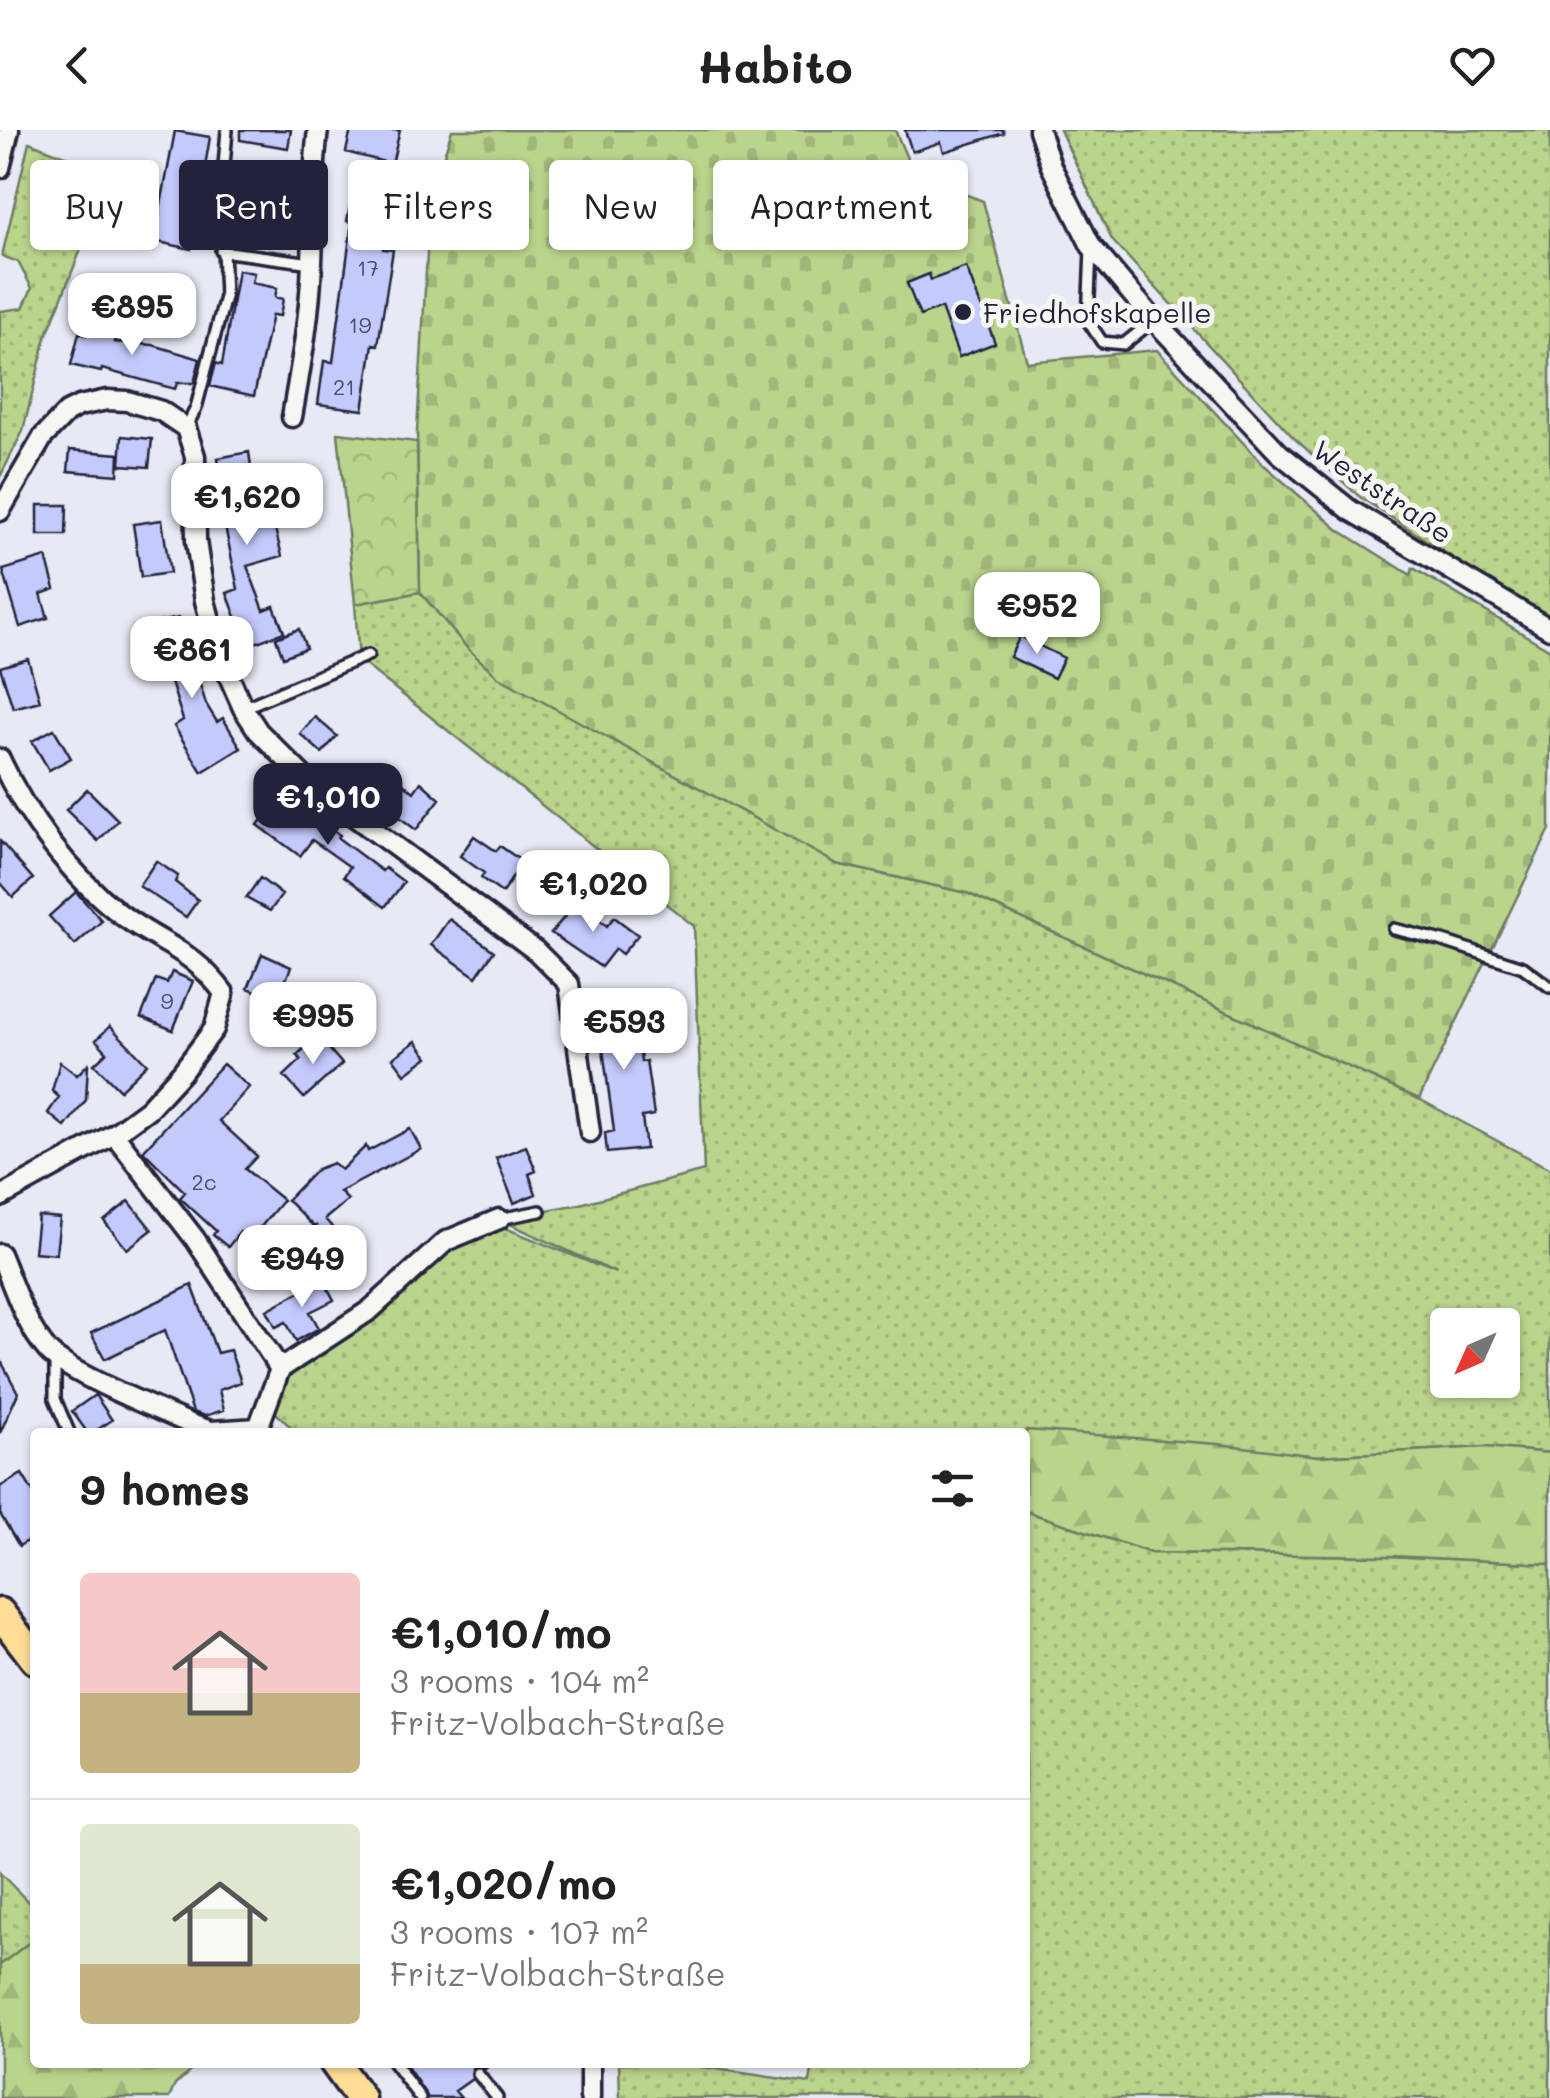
<!DOCTYPE html>
<html lang="en">
<head>
<meta charset="utf-8">
<style>
	:root { --surface:#fff; --page:#f6f6f6; --text:#222; --muted:#767676; --line:#e0e0e0; --accent:#22223b }
	body { margin:0; font-family:Mali,sans-serif; background:var(--page); color:var(--text); height:100vh; display:flex; flex-direction:column; font-size:38px; white-space:nowrap }
	* { box-sizing:border-box; margin:0 }
	p { font-size:32px; color:var(--muted) }
	.icon { flex:none; width:55px; height:55px; fill:none; stroke:currentColor; stroke-width:2; stroke-linecap:round; stroke-linejoin:round }
	.map { position:relative; flex:1; overflow:hidden }
	.drawer { position:absolute; left:30px; top:1298px; width:1000px; height:640px; display:flex; flex-direction:column; background:var(--surface); border-radius:10px; box-shadow:0 2px 8px #0004 }
	.drawer>* { flex:none }
	.banner { position:absolute; left:30px; top:30px; width:1000px; height:90px; display:flex; gap:20px }
	.needle { width:65px; rotate:225deg }
	.fabs { position:absolute; left:1430px; top:1178px; display:grid; gap:20px }
	.fabs a { display:grid; place-items:center; width:90px; height:90px; border-radius:10px; background:var(--surface); box-shadow:0 2px 8px #0004; font-size:50px }
	.price { position:absolute; translate:-50% -85px; padding:0 22px; border-radius:20px; background:#fff; color:#222; font-size:32px; line-height:65px; filter:drop-shadow(0 2px 5px #0008) }
	.price::after { content:''; position:absolute; left:50%; top:60px; width:30px; height:22px; margin-left:-15px; background:inherit; clip-path:polygon(0 0,100% 0,50% 100%) }
	.price.active { background:var(--accent); color:#fff }
	ul { padding:0; list-style:none }
	li { display:flex; align-items:center; gap:30px; height:250px; padding:0 50px }
	li+li { border-top:2px solid var(--line) }
	li span { display:grid; place-items:center; flex:none; width:280px; height:200px; border-radius:10px; color:#555 }
	li>.icon { margin-inline-start:auto }
	span .icon { width:120px; height:120px; fill:#fffc; stroke-width:1 }
	li b { font-size:42px }
	h2 { display:flex; justify-content:space-between; align-items:center; height:120px; padding:0 50px; font-size:42px }
	.tag { padding:0 35px; border-radius:10px; background:var(--surface); box-shadow:0 2px 8px #0004; font-size:35px; line-height:90px }
	.tag.active { background:var(--accent); color:#fff }
	header { display:flex; justify-content:space-between; align-items:center; height:130px; padding:0 50px; background:var(--surface); font-size:45px; font-weight:800 }
	.map>svg:first-child { display:block }
	.grass { fill:url(#grass-dots); stroke:#6e7b64; stroke-width:2.5; fill-rule:evenodd }
	.forest { fill:url(#forest-firs); stroke:#6e7b64; stroke-width:2.5 }
	.cemetery { fill:url(#cemetery-stones); stroke:#6e7b64; stroke-width:2.5 }
	.park { fill:url(#park-crowns); stroke:#6e7b64; stroke-width:2.5 }
	.building { fill:#c4cafc; stroke:#22223b; stroke-width:2.5 }
	.lines { fill:none; stroke-linecap:round; stroke-linejoin:round }
	.lane-casing { stroke:#22223b; stroke-width:16 }
	.street-casing { stroke:#22223b; stroke-width:25 }
	.primary-casing { stroke:#22223b; stroke-width:35 }
	.lane { stroke:#f6f6f2; stroke-width:9 }
	.street { stroke:#f6f6f2; stroke-width:18 }
	.primary { stroke:#fedd96; stroke-width:28 }
	.poi-dot { fill:#22223b; stroke:#f6f6f2; stroke-width:4 }
	.labels { text-anchor:middle; dominant-baseline:central; stroke-width:10; stroke-linejoin:round; paint-order:stroke }
	.number-label { font-size:22px; fill:#4a4c6b }
	.poi-label { font-size:28px; fill:#22223b; stroke:#f6f6f2; text-anchor:start }
	.street-label { font-size:28px; fill:#22223b; stroke:#f6f6f2 }
</style>
</head>
<body>
<header><svg class="icon" aria-label="back" viewBox="0 0 24 24"><path d="M15 5l-7 7 7 7"/></svg>Habito<svg class="icon" aria-label="heart" viewBox="0 0 24 24"><path d="M12 20l-8-8c-3-5 5-10 8-4 3-6 11-1 8 4z"/></svg></header>
<div class="map">
<svg width="1550" height="1968" viewBox="0 0 1550 1968">
	<defs>
		<pattern id="grass-dots" width="8" height="8" patternUnits="userSpaceOnUse" patternTransform="scale(2.5)"><rect width="8" height="8" fill="#bad48c"/><path d="M2 2h.1M6 6h.1" fill="none" stroke="#a0b67a" stroke-width="1.8" stroke-linecap="round"/></pattern>
		<pattern id="forest-firs" width="22" height="20" patternUnits="userSpaceOnUse" patternTransform="scale(2.5)"><rect width="22" height="20" fill="#bad48c"/><path d="M5 1l3.5 6h-7zM16 11l3.5 6h-7z" fill="#a0b67a"/></pattern>
		<pattern id="cemetery-stones" width="16" height="16" patternUnits="userSpaceOnUse" patternTransform="scale(2.5)"><rect width="16" height="16" fill="#bad48c"/><path d="M2 7V4a2 2 0 0 1 4 0v3zM10 15v-3a2 2 0 0 1 4 0v3z" fill="#a0b67a"/></pattern>
		<pattern id="park-crowns" width="20" height="18" patternUnits="userSpaceOnUse" patternTransform="scale(2.5)"><rect width="20" height="18" fill="#bad48c"/><path d="M2 6a3 3 0 1 1 6 0M12 15a3 3 0 1 1 6 0" fill="none" stroke="#a0b67a"/></pattern>
	</defs>
	<rect width="100%" height="100%" fill="#e7e9f5"/>
	<filter id="ink" filterUnits="userSpaceOnUse"><feTurbulence type="fractalNoise" baseFrequency=".01" numOctaves="2"/><feDisplacementMap in="SourceGraphic" scale="20" xChannelSelector="R" yChannelSelector="G"/><feConvolveMatrix kernelMatrix="1 2 1 2 8 2 1 2 1" color-interpolation-filters="sRGB"/></filter>
	<g filter="url(#ink)">
		<!-- grass -->
		<path class="grass" d="M 1060,0 L 1550,0 L 1550,491 L 1360,367 L 1294,308 L 1112,110 Z
			M 29,12 L 111,44 L 46,207 L 23,301 L 0,347 L 0,181 L 23,178 L 32,158 L 18,132 L 2,126 Z
			M 420,462 L 469,520 L 837,734 L 967,763 L 1419,969 L 1550,1039 L 1550,1323 L 1485,1317 L 1318,1326 L 1027,1300 L 1025,1304 L 296,1302 L 275,1282 L 287,1244 L 377,1185 L 455,1116 L 503,1097 L 616,1143 L 499,1089 L 580,1074 L 704,1041 L 694,796 L 359,530 L 355,474 ZM 1448,1195 L 1502,1195 L 1502,1250 L 1448,1250 Z
			M 1025,1381 L 1151,1423 L 1390,1426 L 1550,1434 L 1550,1968 L 620,1968 L 619,1933 L 675,1933 L 810,1953 L 813,1933 L 1025,1932 Z
			M 0,1743 L 35,1779 L 35,1808 L 0,1835 Z"/>
		<!-- forest -->
		<path class="forest" d="M 1026,1300 L 1218,1314 L 1318,1326 L 1485,1317 L 1550,1323 L 1550,1434 L 1390,1426 L 1151,1423 L 1025,1381 Z
			M 35,1808 L 35,1932 L 199,1933 L 175,1955 L 169,1968 L 0,1968 L 0,1835 Z"/>
		<!-- cemetery -->
		<path class="cemetery" d="M 452,0 L 895,0 L 914,45 L 983,71 L 1027,232 L 1157,220 L 1263,334 L 1339,400 L 1411,445 L 1413,438 L 1550,520 L 1550,699 L 1419,969 L 967,763 L 837,734 L 498,547 L 469,520 L 420,462 L 417,302 L 430,70 Z"/>
		<!-- park -->
		<path class="park" d="M 338,303 L 417,312 L 420,462 L 355,474 Z"/>
		<!-- building -->
		<path class="building" d="M 240,0 L 291,0 L 288,18 L 240,10 Z
			M 351,0 L 400,0 L 392,34 L 346,22 Z
			M 905,0 L 1003,0 L 1004,3 L 944,22 L 941,12 L 912,22 Z
			M 175,1 L 210,7 L 191,119 L 154,111 Z
			M 242,43 L 288,48 L 283,100 L 250,97 L 252,78 L 239,76 Z
			M 353,59 L 388,65 L 386,80 L 389,81 L 383,119 L 393,120 L 378,215 L 373,214 L 363,280 L 318,274 L 324,231 L 333,232 L 352,92 L 347,91 Z
			M 966,137 L 995,213 L 959,227 L 941,178 L 920,186 L 907,153 L 929,144 L 931,150 Z
			M 238,140 L 254,143 L 252,153 L 277,158 L 275,167 L 283,169 L 280,186 L 272,185 L 254,266 L 210,256 L 216,233 L 222,235 Z
			M 90,190 L 119,198 L 115,212 L 153,215 L 200,229 L 194,253 L 177,253 L 175,259 L 102,239 L 101,242 L 71,235 L 79,203 L 86,205 Z
			M 122,306 L 152,309 L 149,337 L 120,335 Z
			M 70,320 L 119,324 L 118,345 L 68,341 Z
			M 249,322 L 259,399 L 274,395 L 282,426 L 247,436 L 264,480 L 274,476 L 284,502 L 247,516 L 227,463 L 238,459 L 226,401 L 218,328 Z
			M 38,375 L 67,375 L 66,405 L 38,405 Z
			M 162,390 L 170,443 L 141,447 L 133,394 Z
			M 46,427 L 55,459 L 41,464 L 48,488 L 20,497 L 3,440 Z
			M 179,488 L 193,550 L 198,548 L 206,574 L 217,592 L 223,588 L 241,618 L 202,642 L 174,596 L 183,590 L 170,549 L 160,534 L 153,493 Z
			M 299,499 L 306,518 L 283,527 L 276,508 Z
			M 1020,506 L 1064,528 L 1054,548 L 1010,527 Z
			M 28,529 L 40,571 L 13,578 L 0,537 Z
			M 315,587 L 337,606 L 322,623 L 300,604 Z
			M 54,599 L 71,628 L 49,640 L 32,611 Z
			M 392,644 L 414,662 L 421,652 L 440,669 L 416,700 L 375,668 Z
			M 87,659 L 118,690 L 98,711 L 66,680 Z
			M 281,664 L 340,705 L 338,708 L 382,741 L 385,738 L 404,752 L 385,777 L 344,746 L 350,737 L 312,710 L 300,726 L 258,695 Z
			M 474,706 L 496,721 L 500,716 L 523,732 L 502,763 L 481,748 L 484,743 L 460,726 Z
			M 0,711 L 33,749 L 13,767 L 0,752 Z
			M 156,731 L 178,746 L 175,752 L 198,770 L 186,787 L 139,756 Z
			M 260,748 L 282,765 L 270,781 L 246,768 Z
			M 76,762 L 102,791 L 75,815 L 49,786 Z
			M 577,772 L 607,796 L 614,787 L 638,805 L 622,824 L 615,819 L 601,837 L 551,803 Z
			M 449,789 L 494,821 L 476,847 L 431,815 Z
			M 262,824 L 291,837 L 278,870 L 248,858 Z
			M 172,842 L 193,851 L 173,900 L 141,887 L 156,849 L 167,853 Z
			M 633,861 L 641,932 L 646,931 L 654,985 L 642,987 L 646,1019 L 607,1023 L 605,1003 L 614,1001 L 596,867 Z
			M 110,896 L 147,934 L 120,960 L 94,934 L 107,922 L 96,910 Z
			M 318,906 L 342,934 L 304,968 L 284,946 L 301,930 L 297,925 Z
			M 416,911 L 428,927 L 405,944 L 393,928 Z
			M 60,932 L 77,945 L 88,934 L 86,970 L 65,997 L 48,983 L 59,967 L 52,961 Z
			M 223,934 L 249,957 L 219,991 L 257,1026 L 245,1039 L 283,1070 L 250,1110 L 240,1102 L 228,1117 L 213,1105 L 216,1101 L 180,1068 L 185,1062 L 143,1021 Z
			M 410,999 L 421,1019 L 340,1062 L 348,1070 L 325,1089 L 357,1126 L 330,1150 L 298,1112 L 317,1095 L 314,1097 L 287,1070 L 317,1039 L 333,1033 L 341,1040 L 366,1016 L 368,1021 Z
			M 526,1016 L 536,1041 L 529,1044 L 536,1064 L 514,1073 L 496,1028 Z
			M 129,1071 L 152,1100 L 127,1119 L 104,1091 Z
			M 38,1086 L 60,1088 L 56,1124 L 34,1122 Z
			M 323,1149 L 334,1170 L 310,1182 L 319,1198 L 296,1211 L 286,1192 L 276,1197 L 267,1180 Z
			M 192,1155 L 217,1223 L 230,1220 L 241,1252 L 219,1260 L 224,1280 L 205,1286 L 193,1282 L 165,1200 L 105,1229 L 91,1203 Z
			M 0,1229 L 18,1263 L 0,1303 Z
			M 95,1265 L 112,1290 L 94,1302 L 87,1302 L 72,1281 Z
			M 22,1344 L 35,1365 L 35,1406 L 19,1416 L 0,1384 L 0,1357 Z
			M 404,1932 L 494,1932 L 485,1939 L 478,1936 L 472,1938 L 472,1949 L 455,1961 L 461,1968 L 428,1968 Z"/>
		<g class="lines">
			<!-- lane casing -->
			<g class="lane-casing">
				<path id="lane" d="M 1091,119 L 1088,191 L 1102,212 L 1124,214 L 1154,190
					M 221,121 L 312,133
					M 186,298 L 196,278 L 225,167 L 221,71 L 227,0
					M 243,578 L 368,525
					M 1394,799 L 1443,811 L 1523,837 L 1550,857
					M 499,1089 L 540,1081
					M 55,1228 L 55,1269 L 69,1302
					M 393,1932 L 420,1968
					M 478,1944 L 497,1968"/>
			</g>
			<!-- street casing -->
			<g class="street-casing">
				<path id="street" d="M 1039,0 L 1051,36 L 1091,116 L 1154,190 L 1279,323 L 1350,380 L 1550,499
					M 0,38 L 9,0
					M 292,287 C 301,235 310,185 312,132 C 314,87 312,44 318,0
					M 0,381 L 43,307 L 67,282 L 79,276 L 107,270 L 127,271 L 161,281 L 186,298 L 195,326 L 196,411 L 205,471 L 220,526 L 243,578 L 258,601 L 312,655 L 536,821 L 569,854 L 590,1002
					M 0,629 C 26,686 70,745 119,783 C 159,814 191,818 224,863 L 214,899 L 182,942 L 148,979 L 114,1004 L 0,1067
					M 0,1124 C 13,1155 25,1195 48,1221 C 69,1244 160,1280 193,1295 L 211,1301 L 258,1298 L 280,1239 L 195,1109 L 114,1004
					M 280,1239 L 370,1180 L 446,1111 L 499,1089
					M 590,1968 L 590,1932"/>
			</g>
			<!-- primary casing -->
			<g class="primary-casing">
				<path id="primary" d="M 0,1483 L 35,1529
					M 334,1932 L 360,1968"/>
			</g>
			<!-- lane -->
			<use href="#lane" class="lane"/>
			<!-- street -->
			<use href="#street" class="street"/>
			<!-- primary -->
			<use href="#primary" class="primary"/>
		</g>
	</g>
	<!-- markers -->
	<circle class="poi-dot" cx="963" cy="182" r="10"/>
	<g class="labels">
		<!-- number labels -->
		<g class="number-label">
			<text x="368" y="137">17</text>
			<text x="360" y="194">19</text>
			<text x="344" y="256">21</text>
			<text x="167" y="870">9</text>
			<text x="204" y="1051">2c</text>
		</g>
		<!-- poi labels -->
		<g class="poi-label">
			<text x="983" y="182">Friedhofskapelle</text>
		</g>
		<!-- street labels -->
		<g class="street-label">
			<text transform="translate(1383 361) rotate(34)">Weststraße</text>
		</g>
	</g>
</svg>
<div class="fabs">
<a><svg class="needle" viewBox="-14 -14 28 28"><path d="M0-13l5 13h-10z" fill="#e53935"/><path d="M0 13l5-13h-10z" fill="#767676"/></svg></a>
</div>
<b class="price" style="left:132px;top:228px">€895</b>
<b class="price" style="left:247px;top:418px">€1,620</b>
<b class="price" style="left:1037px;top:527px">€952</b>
<b class="price" style="left:192px;top:571px">€861</b>
<b class="price active" style="left:328px;top:718px">€1,010</b>
<b class="price" style="left:593px;top:805px">€1,020</b>
<b class="price" style="left:313px;top:937px">€995</b>
<b class="price" style="left:624px;top:943px">€593</b>
<b class="price" style="left:302px;top:1180px">€949</b>
<div class="banner">
<a class="tag">Buy</a>
<a class="tag active">Rent</a>
<a class="tag">Filters</a>
<a class="tag">New</a>
<a class="tag">Apartment</a>
</div>
<section class="drawer">
<h2>9 homes<svg class="icon" aria-label="filters" viewBox="0 0 24 24"><path d="M4 7h16M4 17h16"/><circle cx="9" cy="7" r="2"/><circle cx="15" cy="17" r="2"/></svg></h2>
<ul>
<li><span style="background:linear-gradient(#f6c9c9 60%,#c2b280 0)"><svg class="icon" aria-label="home" viewBox="0 0 24 24"><path d="M3 11l9-7 9 7M6 9v11h12V9"/></svg></span><div><b>€1,010/mo</b><p>3 rooms · 104 m²</p><p>Fritz-Volbach-Straße</p></div></li>
<li><span style="background:linear-gradient(#dfe7d0 70%,#c2b280 0)"><svg class="icon" aria-label="home" viewBox="0 0 24 24"><path d="M3 11l9-7 9 7M6 9v11h12V9"/></svg></span><div><b>€1,020/mo</b><p>3 rooms · 107 m²</p><p>Fritz-Volbach-Straße</p></div></li>
</ul>
</section>
</div>
</body>
</html>
